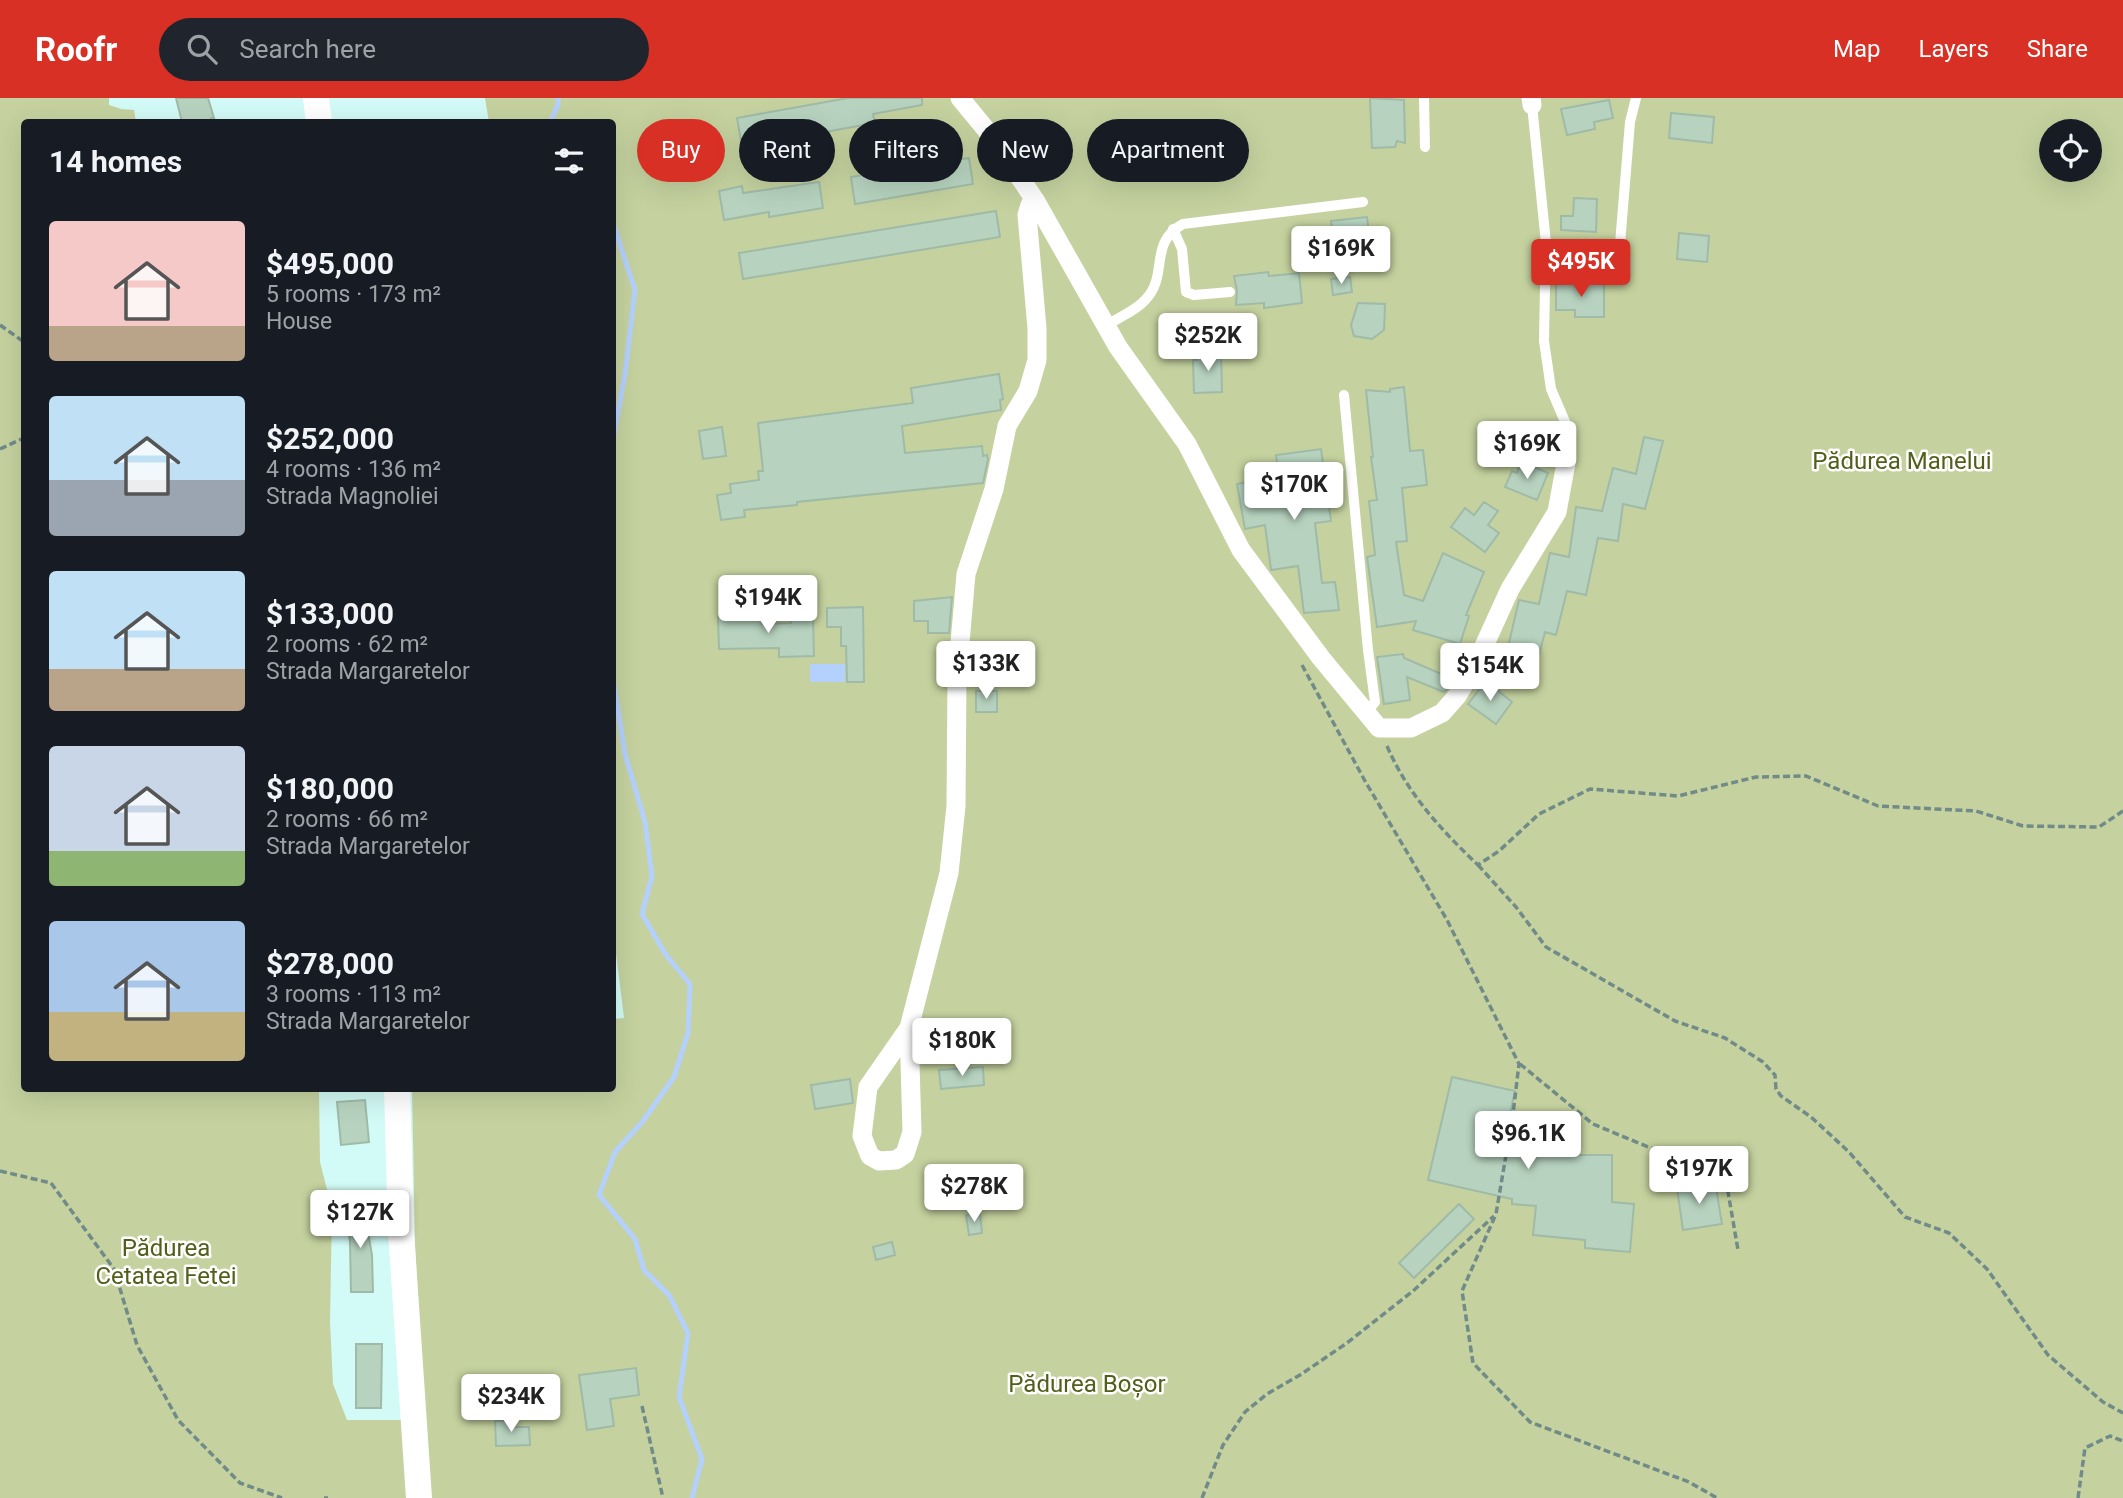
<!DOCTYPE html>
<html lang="en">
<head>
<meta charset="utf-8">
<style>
	:root { --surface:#171b24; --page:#20242c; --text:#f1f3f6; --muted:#9ea1a6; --accent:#d93025 }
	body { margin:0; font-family:Roboto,sans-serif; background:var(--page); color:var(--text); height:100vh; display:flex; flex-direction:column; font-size:26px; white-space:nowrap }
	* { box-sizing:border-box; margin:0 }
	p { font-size:23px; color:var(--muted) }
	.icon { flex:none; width:38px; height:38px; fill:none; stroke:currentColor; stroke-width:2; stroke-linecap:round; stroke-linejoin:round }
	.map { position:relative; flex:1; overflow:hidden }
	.sheet { position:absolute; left:21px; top:21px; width:595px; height:973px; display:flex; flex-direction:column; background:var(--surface); border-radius:7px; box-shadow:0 7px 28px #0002 }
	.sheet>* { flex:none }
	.hud { position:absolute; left:637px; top:21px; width:665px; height:63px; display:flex; gap:14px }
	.controls { position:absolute; left:2039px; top:21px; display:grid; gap:14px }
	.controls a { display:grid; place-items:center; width:63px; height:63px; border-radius:50%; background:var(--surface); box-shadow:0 7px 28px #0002; font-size:35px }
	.price { position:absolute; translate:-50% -60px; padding:0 16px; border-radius:7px; background:#fff; color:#222; font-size:23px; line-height:46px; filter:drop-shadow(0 2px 4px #0008) }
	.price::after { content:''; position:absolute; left:50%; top:42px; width:21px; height:16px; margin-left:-10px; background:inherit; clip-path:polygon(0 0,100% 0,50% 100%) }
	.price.selected { background:var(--accent); color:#fff }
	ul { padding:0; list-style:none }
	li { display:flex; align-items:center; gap:21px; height:175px; padding:0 28px }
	li span { display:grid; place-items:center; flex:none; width:196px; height:140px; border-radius:7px; color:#555 }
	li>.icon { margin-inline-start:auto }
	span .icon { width:84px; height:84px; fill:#fffc; stroke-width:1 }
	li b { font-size:30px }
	h2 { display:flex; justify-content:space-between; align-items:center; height:84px; padding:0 28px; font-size:30px }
	.pill { padding:0 24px; border-radius:32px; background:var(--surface); box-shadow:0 7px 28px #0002; font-size:24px; line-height:63px }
	.pill.selected { background:var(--accent); color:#fff }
	header { display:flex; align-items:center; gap:42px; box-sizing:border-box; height:98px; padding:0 35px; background:var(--accent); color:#fff }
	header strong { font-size:33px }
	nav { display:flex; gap:38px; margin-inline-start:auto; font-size:24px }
	.search { width:490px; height:63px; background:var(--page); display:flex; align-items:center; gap:18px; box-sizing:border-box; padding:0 24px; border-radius:38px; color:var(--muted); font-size:26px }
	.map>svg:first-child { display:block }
	.green { fill:#c5d29f; fill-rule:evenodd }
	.water { fill:#b4d0fd }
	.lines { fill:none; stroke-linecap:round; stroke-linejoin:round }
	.stream { stroke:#b4d0fd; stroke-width:5 }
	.building { fill:#b7d3bf; stroke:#9fbba7; stroke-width:2 }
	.path { stroke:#708b88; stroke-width:3.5; stroke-dasharray:7 3.5; stroke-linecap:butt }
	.lane { stroke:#fff; stroke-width:10 }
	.street { stroke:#fff; stroke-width:19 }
	.secondary { stroke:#fff; stroke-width:26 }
	.labels { text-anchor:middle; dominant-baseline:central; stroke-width:5; stroke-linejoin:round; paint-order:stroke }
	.park-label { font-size:24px; fill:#525f1a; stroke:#fefefe }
</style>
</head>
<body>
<header>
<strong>Roofr</strong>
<div class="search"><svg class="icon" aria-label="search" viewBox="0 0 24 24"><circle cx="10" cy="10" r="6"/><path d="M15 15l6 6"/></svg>Search here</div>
<nav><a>Map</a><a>Layers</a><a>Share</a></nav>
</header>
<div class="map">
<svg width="2123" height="1400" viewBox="0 0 2123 1400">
	<rect width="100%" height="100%" fill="#d2faf6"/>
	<!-- green -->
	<path class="green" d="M 0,0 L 109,0 L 109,7 L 121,11 L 134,12 L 136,24 L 24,24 L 24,990 L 319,991 L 320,1064 L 332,1111 L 330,1224 L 333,1286 L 347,1322 L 425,1322 L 415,1147 L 412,991 L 612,990 L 613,921 L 624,920 L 612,823 L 612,24 L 489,24 L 485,0 L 2123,0 L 2123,1400 L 0,1400 ZM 2051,33 L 2090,33 L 2090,72 L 2051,72 Z"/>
	<!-- water -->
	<path class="water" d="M 810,566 L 845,566 L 845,584 L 810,584 Z"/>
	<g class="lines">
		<!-- stream -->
		<path class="stream" d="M 550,24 L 558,7 L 558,0
			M 612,122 L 635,192 L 625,276 L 612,347
			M 612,575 L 625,656 L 645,724 L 652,778 L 642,816 L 666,857 L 690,886 L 688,935 L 674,979 L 643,1023 L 615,1054 L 599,1097 L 635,1141 L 644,1172 L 669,1197 L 688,1235 L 679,1299 L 702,1361 L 692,1400"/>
	</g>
	<!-- building -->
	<path class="building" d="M 176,0 L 208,0 L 214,20 L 211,20 L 212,24 L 182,24 Z
		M 848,0 L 922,0 L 922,7 L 873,16 L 875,25 L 742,49 L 737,20 Z
		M 1370,0 L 1404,2 L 1405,45 L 1397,43 L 1395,49 L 1372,50 Z
		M 1609,2 L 1613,20 L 1594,24 L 1595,31 L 1567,37 L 1561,11 Z
		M 1671,15 L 1714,19 L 1712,45 L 1669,40 Z
		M 969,60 L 973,86 L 855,106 L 851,79 Z
		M 819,84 L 823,110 L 769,119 L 769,114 L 724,122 L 719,93 L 742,88 L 743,95 Z
		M 1574,100 L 1597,101 L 1596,134 L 1561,132 L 1561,118 L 1573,118 Z
		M 996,113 L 1000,139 L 743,181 L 739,155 Z
		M 1367,119 L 1370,143 L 1334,147 L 1331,123 Z
		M 1679,135 L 1709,138 L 1707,164 L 1677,161 Z
		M 1268,174 L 1269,178 L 1299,175 L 1302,205 L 1264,210 L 1264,205 L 1236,207 L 1237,193 L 1234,178 Z
		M 1350,179 L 1352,194 L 1333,197 L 1331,181 Z
		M 1556,186 L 1604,186 L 1604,219 L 1575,219 L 1575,212 L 1556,212 Z
		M 1358,205 L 1385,206 L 1384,232 L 1372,241 L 1354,238 L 1351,227 Z
		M 1197,254 L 1221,254 L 1222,294 L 1194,295 L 1193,262 L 1197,262 Z
		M 999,276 L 1003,301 L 1000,302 L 1001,312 L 902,328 L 905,355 L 982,348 L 983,358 L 987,357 L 988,361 L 983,385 L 797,404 L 797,407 L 744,412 L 745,419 L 721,422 L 717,397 L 731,395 L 730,386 L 759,382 L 758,373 L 763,373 L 758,325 L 913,305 L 911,290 Z
		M 1404,289 L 1410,353 L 1423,352 L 1427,387 L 1402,390 L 1407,443 L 1396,444 L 1404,497 L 1423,503 L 1443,455 L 1484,474 L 1466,517 L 1469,518 L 1460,546 L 1413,532 L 1416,523 L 1377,529 L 1367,459 L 1375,457 L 1369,403 L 1377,402 L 1371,359 L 1373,359 L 1366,292 L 1390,294 L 1390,291 Z
		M 722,329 L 726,358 L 703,361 L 699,333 Z
		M 1644,339 L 1663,343 L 1645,411 L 1623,406 L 1618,443 L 1598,440 L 1586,497 L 1567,493 L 1556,537 L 1545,534 L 1539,557 L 1508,549 L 1519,502 L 1539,506 L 1550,455 L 1569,459 L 1576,409 L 1602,413 L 1613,370 L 1636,376 Z
		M 1321,351 L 1331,423 L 1315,425 L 1322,485 L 1335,484 L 1339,512 L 1304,515 L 1298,468 L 1271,472 L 1265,427 L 1245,431 L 1237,386 L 1279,378 L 1276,357 Z
		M 1521,363 L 1548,375 L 1537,402 L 1505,389 L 1512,373 L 1517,375 Z
		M 1484,404 L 1498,413 L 1488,427 L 1499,435 L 1485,454 L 1451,429 L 1465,410 L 1474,417 Z
		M 952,499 L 949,535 L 928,535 L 928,523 L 914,523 L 914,503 Z
		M 863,509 L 864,584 L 847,584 L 846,548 L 841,548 L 841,529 L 827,529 L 827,510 Z
		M 762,518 L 762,526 L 791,525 L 791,520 L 813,519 L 814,558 L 779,559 L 779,550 L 719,551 L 718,519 Z
		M 1403,556 L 1404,560 L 1453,581 L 1447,591 L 1444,594 L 1407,579 L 1410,602 L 1384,606 L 1377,559 Z
		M 1486,583 L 1512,604 L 1496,626 L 1468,606 Z
		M 976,593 L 997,593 L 997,614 L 976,614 Z
		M 983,969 L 984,987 L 941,991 L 939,972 Z
		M 1452,979 L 1515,993 L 1504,1042 L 1566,1048 L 1565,1057 L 1612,1057 L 1612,1104 L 1634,1106 L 1630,1154 L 1585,1150 L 1585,1142 L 1533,1137 L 1536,1108 L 1512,1106 L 1512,1101 L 1428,1082 Z
		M 850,981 L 853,1005 L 815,1011 L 811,987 Z
		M 365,1002 L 369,1044 L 341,1047 L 337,1004 Z
		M 1715,1084 L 1722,1126 L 1683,1132 L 1677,1090 Z
		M 1459,1106 L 1474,1121 L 1414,1180 L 1399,1165 Z
		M 363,1107 L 372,1157 L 373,1194 L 351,1194 L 350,1143 L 344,1110 Z
		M 980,1115 L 982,1135 L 969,1137 L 966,1117 Z
		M 892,1144 L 895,1157 L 876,1162 L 873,1149 Z
		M 356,1246 L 382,1246 L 381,1310 L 356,1310 Z
		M 636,1270 L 639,1297 L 610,1301 L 614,1328 L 587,1332 L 579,1277 Z
		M 513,1322 L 513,1329 L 529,1329 L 530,1347 L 496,1348 L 495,1323 Z"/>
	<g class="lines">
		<!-- path -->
		<path class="path" d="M 0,227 L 24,244
			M 0,351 L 24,340
			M 1302,567 L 1365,683 L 1447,822 L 1519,966 L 1513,1016 L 1496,1116 L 1462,1193 L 1473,1265 L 1530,1324 L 1689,1384 L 1717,1400
			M 1387,648 C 1407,695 1441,732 1478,767 L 1499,753 L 1539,716 L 1590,691 L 1678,698 L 1756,679 L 1806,678 L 1878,708 L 1976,713 L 2023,728 L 2099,729 L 2123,713
			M 1478,767 L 1516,809 L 1546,849 L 1675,923 L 1725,940 L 1763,964 L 1775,977 L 1776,991 L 1781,998 L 1811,1019 L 1849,1054 L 1905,1119 L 1949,1135 L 1987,1171 L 2048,1257 L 2103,1304 L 2123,1315
			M 1520,966 L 1593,1026 L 1665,1056 L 1700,1060 L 1726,1082 L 1738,1152
			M 0,1073 L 51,1085 L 114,1171 L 137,1247 L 178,1322 L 240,1385 L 282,1400
			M 642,1308 L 663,1400
			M 324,1400 L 328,1400
			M 1202,1400 L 1223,1347 L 1245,1314 L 1267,1296 L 1300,1277 L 1347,1245 L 1413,1193 L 1494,1118
			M 2078,1400 L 2085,1350 L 2110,1338 L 2123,1343"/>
		<!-- lane -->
		<path class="lane" d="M 1424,0 L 1425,49
			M 1532,7 L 1546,145 L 1551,147 L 1613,152 L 1618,150 L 1620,146 L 1630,24 L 1636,0
			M 1173,131 L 1182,151 L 1186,194 L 1194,197 L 1230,194
			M 1545,188 L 1544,243 L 1551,291 L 1569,333 L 1566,365
			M 1105,228 C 1118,220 1137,212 1146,201 C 1169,176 1148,145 1183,126 L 1363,104
			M 1344,297 L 1368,552 L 1375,604 L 1366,615"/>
		<!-- street -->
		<path class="street" d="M 960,0 L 993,40 L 1035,102 L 1118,249 L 1187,346 L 1241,452 L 1321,560 L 1379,630 L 1411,630 L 1442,615 L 1457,598 L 1474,570 L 1510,491 L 1557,414 L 1566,365
			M 1531,0 L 1532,7
			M 909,930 L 868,989 L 862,1038 L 870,1058 L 879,1063 L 896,1062 L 905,1056 L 912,1034 L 909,930 L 949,775 L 956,708 L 957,579 L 966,476 L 994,391 L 1007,328 L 1028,293 L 1037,262 L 1037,230 L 1027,117 L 1030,107 L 1035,102"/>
		<!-- secondary -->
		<path class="secondary" d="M 316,0 L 319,24
			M 397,990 L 401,1134 L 419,1400"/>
	</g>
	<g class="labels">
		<!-- park labels -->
		<g class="park-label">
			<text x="1902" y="363">Pădurea Manelui</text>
			<text x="166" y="1150">Pădurea<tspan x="166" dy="28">Cetatea Fetei</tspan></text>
			<text x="1087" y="1286">Pădurea Boșor</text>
		</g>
	</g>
</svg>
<div class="controls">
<a><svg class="icon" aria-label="locate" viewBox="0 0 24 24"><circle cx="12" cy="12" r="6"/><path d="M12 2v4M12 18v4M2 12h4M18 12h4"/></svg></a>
</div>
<b class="price" style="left:1341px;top:188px">$169K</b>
<b class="price selected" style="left:1581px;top:201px">$495K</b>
<b class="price" style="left:1208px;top:275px">$252K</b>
<b class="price" style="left:1527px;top:383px">$169K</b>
<b class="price" style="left:1294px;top:424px">$170K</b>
<b class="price" style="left:768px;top:537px">$194K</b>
<b class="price" style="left:986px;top:603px">$133K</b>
<b class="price" style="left:1490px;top:605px">$154K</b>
<b class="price" style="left:962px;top:980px">$180K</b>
<b class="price" style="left:1528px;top:1073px">$96.1K</b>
<b class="price" style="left:1699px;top:1108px">$197K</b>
<b class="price" style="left:974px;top:1126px">$278K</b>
<b class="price" style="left:360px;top:1152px">$127K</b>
<b class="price" style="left:511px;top:1336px">$234K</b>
<div class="hud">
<a class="pill selected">Buy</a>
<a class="pill">Rent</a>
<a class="pill">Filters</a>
<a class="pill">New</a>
<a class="pill">Apartment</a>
</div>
<section class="sheet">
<h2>14 homes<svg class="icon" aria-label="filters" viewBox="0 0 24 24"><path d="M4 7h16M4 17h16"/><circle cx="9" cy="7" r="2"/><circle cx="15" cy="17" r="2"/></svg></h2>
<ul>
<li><span style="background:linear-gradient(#f6c9c9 75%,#b9a48a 0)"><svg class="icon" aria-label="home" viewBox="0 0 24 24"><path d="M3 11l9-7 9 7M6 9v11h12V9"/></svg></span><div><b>$495,000</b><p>5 rooms · 173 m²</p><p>House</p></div></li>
<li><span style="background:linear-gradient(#bfe0f5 60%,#9aa5b1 0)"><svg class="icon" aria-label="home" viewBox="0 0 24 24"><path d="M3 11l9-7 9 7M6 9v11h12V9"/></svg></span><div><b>$252,000</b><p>4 rooms · 136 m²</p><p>Strada Magnoliei</p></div></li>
<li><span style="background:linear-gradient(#bfe0f5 70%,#b9a48a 0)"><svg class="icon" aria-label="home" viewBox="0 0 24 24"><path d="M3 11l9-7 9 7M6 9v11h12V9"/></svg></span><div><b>$133,000</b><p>2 rooms · 62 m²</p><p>Strada Margaretelor</p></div></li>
<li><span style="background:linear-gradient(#c9d6e8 75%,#8fb573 0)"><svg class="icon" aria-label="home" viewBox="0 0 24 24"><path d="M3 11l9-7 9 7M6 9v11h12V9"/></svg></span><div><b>$180,000</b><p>2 rooms · 66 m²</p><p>Strada Margaretelor</p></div></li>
<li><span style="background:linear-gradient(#a9c7e8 65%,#c2b280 0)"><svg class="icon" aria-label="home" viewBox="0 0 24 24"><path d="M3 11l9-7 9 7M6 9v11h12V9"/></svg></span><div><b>$278,000</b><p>3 rooms · 113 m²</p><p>Strada Margaretelor</p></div></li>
</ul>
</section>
</div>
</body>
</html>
